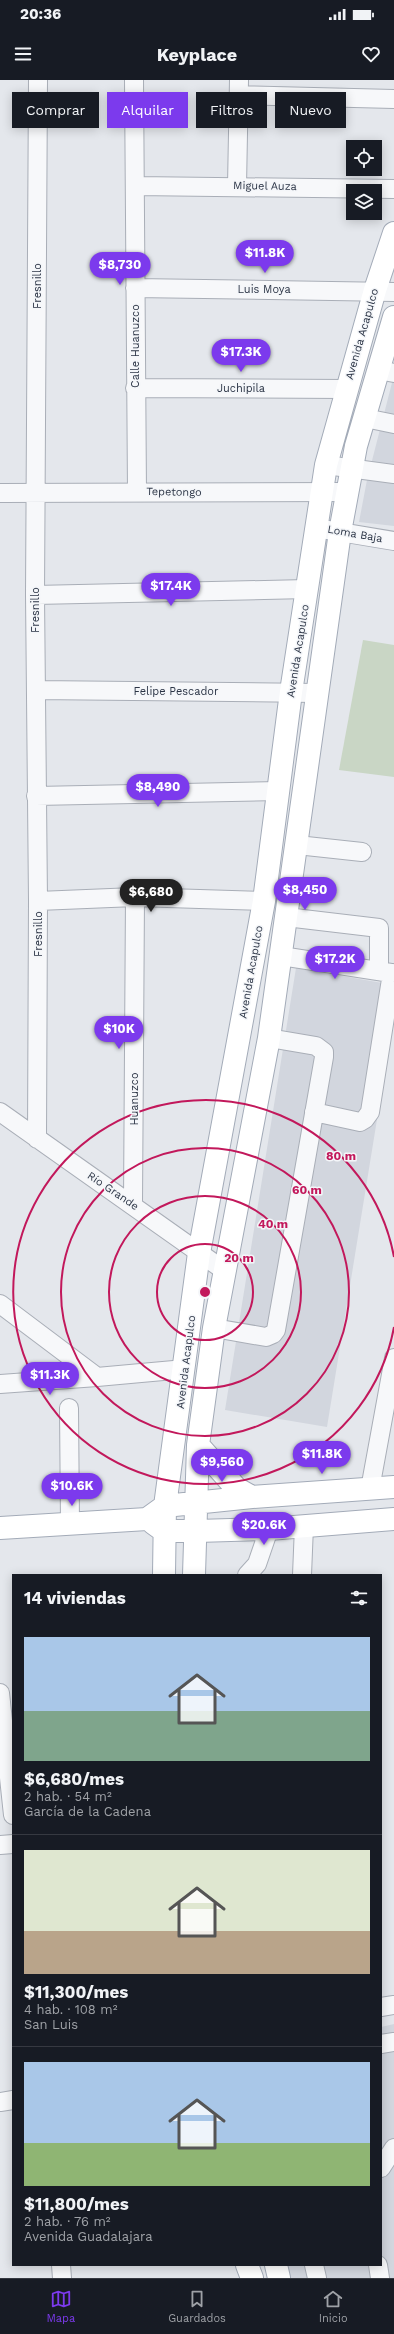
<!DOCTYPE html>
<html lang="es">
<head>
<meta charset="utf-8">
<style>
	:root { --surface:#171b24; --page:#242831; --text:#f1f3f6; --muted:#9ea1a6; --line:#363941; --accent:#7c3aed }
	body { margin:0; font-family:"Work Sans",sans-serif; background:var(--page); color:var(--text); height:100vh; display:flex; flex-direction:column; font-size:15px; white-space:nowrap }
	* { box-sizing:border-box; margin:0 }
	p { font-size:13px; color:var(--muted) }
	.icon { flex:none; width:22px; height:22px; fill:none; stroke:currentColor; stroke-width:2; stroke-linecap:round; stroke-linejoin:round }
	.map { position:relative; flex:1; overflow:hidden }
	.sheet { position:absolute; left:12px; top:1494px; width:370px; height:692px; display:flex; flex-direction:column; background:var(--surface); border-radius:0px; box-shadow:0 2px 10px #0003 }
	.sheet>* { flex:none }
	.hud { position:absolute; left:12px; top:12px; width:370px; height:36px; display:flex; gap:8px }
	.fabs { position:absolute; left:346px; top:60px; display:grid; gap:8px }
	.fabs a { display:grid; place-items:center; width:36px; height:36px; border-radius:0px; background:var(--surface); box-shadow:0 2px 10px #0003; font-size:20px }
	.price { position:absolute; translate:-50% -34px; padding:0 9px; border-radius:14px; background:var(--accent); color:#fff; font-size:13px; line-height:26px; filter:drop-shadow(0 1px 2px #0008) }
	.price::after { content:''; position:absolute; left:50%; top:24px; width:12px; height:9px; margin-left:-6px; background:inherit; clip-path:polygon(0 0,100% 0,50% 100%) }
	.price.current { background:#222; color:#fff }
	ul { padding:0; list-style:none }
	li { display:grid; align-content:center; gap:8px; height:212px; padding:0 12px }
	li+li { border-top:1px solid var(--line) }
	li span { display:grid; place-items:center; height:124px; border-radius:0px; color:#555 }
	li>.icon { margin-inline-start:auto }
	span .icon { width:72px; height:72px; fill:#fffc; stroke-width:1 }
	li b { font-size:17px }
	h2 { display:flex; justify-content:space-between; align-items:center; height:48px; padding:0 12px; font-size:17px }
	.pill { padding:0 14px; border-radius:0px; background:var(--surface); box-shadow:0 2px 10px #0003; font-size:14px; line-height:36px }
	.pill.current { background:var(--accent); color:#fff }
	.status { display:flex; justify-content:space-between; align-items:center; height:28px; padding:0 20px; background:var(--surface); direction:ltr }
	.status svg { height:11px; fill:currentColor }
	header { display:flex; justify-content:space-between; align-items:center; height:52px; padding:0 12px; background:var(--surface); font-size:18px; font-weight:700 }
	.menu { display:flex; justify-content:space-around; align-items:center; height:56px; border-top:1px solid var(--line); background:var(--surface); font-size:11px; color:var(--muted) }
	.menu a { display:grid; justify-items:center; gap:2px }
	.menu .current { color:var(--accent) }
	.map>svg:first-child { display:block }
	.built { fill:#d2d6de }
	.pitch { fill:#c9d6c5 }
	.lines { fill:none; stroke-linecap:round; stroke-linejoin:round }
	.minor-casing { stroke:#a9aeb7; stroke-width:20 }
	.major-casing { stroke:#a3abb8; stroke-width:24 }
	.minor { stroke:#f7f8fa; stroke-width:18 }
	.major { stroke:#fff; stroke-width:22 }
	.ring { fill:none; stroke:#c2185b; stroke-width:2 }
	.labels { text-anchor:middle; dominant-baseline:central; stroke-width:3; stroke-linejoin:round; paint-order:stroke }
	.street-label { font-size:11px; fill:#2b3445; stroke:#f4f6f9 }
	.centre { fill:#c2185b; stroke:#f4f6f9; stroke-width:2 }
	.ring-label { font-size:12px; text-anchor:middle; font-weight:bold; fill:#c2185b; stroke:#f4f6f9; stroke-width:3; stroke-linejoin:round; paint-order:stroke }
</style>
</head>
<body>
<div class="status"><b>20:36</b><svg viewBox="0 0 49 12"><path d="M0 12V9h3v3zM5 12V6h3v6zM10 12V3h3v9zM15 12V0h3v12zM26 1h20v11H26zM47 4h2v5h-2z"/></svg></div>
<header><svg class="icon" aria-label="menu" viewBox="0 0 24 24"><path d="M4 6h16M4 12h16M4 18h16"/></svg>Keyplace<svg class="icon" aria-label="heart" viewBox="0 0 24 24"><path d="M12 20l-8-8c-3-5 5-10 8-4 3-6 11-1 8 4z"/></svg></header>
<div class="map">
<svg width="394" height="2198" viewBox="0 0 394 2198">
	<rect width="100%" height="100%" fill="#e4e7ec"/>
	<!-- built -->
	<path class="built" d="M 394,295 L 394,446 L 359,442 L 367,400 Z
		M 296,888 L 394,905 L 394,935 L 327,1347 L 225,1330 Z
		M 394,1944 L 394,2198 L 290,2198 L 287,2185 L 381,2185 L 381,1947 Z"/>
	<!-- pitch -->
	<path class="pitch" d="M 363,560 L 394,565 L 394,697 L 339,690 Z"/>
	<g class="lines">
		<!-- minor casing -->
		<g class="minor-casing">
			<path id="minor" d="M 134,0 L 137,412
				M 239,15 L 394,19
				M 136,106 L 394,109
				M 237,106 L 239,0
				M 135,208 L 394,212
				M 378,290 L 394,293
				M 135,308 L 347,309
				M 365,338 L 394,344
				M 326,385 L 394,394
				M 0,413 L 347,412
				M 316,448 L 394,461
				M 35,515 L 307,509
				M 36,610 L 317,613
				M 36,716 L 279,711
				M 297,765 L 362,772
				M 38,821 L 135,817 L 264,821
				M 286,837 L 379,848 L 379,891
				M 281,876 L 391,893
				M 0,1032 L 225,1191
				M 314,1032 L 360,1042 L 365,1039 L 370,1032 L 392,893
				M 37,1059 L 38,821 L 35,515 L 38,0
				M 133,1124 L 135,817
				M 0,1224 L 97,1297 L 185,1289
				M 214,1248 L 266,1257 L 273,1254 L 276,1250 L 324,977 L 324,972 L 316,966 L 269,958
				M 0,1304 L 97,1297
				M 69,1328 L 70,1444
				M 370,1409 L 394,1278
				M 247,1495 L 257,1484 L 269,1449
				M 302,1495 L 304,1446
				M 0,1613 L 13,1735
				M 0,1765 L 13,1764
				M 381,1927 L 394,1925
				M 381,1964 L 394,1962
				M 0,2022 L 13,2020
				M 381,2088 L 394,2068
				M 61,2185 L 62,2198
				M 314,2185 L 317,2198
				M 378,2185 L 380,2198"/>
		</g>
		<!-- major casing -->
		<g class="major-casing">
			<path id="major" d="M 198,1365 L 236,1408 L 252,1417
				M 153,1443 L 164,1451 L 197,1451 L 269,1449 L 394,1439
				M 0,1448 L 147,1439 L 165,1426 L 252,1417 L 394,1407
				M 164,1495 L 165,1426 L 199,1173 L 264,821 L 291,612 L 326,385 L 375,210 L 394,153
				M 194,1495 L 198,1365 L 214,1248 L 269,958 L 340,452 L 356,366 L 394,237
				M 247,2185 L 252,2198
				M 276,2185 L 279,2198"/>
		</g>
		<!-- minor -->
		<use href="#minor" class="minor"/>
		<!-- major -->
		<use href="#major" class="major"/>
	</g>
	<!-- distance rings -->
	<g class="ring">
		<circle cx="205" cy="1212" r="48"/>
		<circle cx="205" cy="1212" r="96"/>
		<circle cx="205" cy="1212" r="144"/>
		<path d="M394 1247A192 192 0 1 1 394 1177"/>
	</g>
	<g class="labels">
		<!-- street labels -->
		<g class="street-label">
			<text transform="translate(265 106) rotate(1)">Miguel Auza</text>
			<text transform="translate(37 206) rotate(-90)">Fresnillo</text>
			<text x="264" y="209">Luis Moya</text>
			<text transform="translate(362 254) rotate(-74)">Avenida Acapulco</text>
			<text transform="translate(135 266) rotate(-90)">Calle Huanuzco</text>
			<text x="241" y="308">Juchipila</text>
			<text transform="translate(174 412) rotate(1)">Tepetongo</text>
			<text transform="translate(355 454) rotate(10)">Loma Baja</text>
			<text transform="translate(35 530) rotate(-90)">Fresnillo</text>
			<text transform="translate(298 571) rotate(-81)">Avenida Acapulco</text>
			<text x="176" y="611">Felipe Pescador</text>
			<text transform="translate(38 854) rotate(-90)">Fresnillo</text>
			<text transform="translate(251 892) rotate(-80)">Avenida Acapulco</text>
			<text transform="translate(134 1019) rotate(-90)">Huanuzco</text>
			<text transform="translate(113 1111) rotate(34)">Río Grande</text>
			<text transform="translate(186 1282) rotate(-83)">Avenida Acapulco</text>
		</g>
	</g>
	<circle cx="205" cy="1212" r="6" class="centre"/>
	<g class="ring-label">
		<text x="341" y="1080">80 m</text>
		<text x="307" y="1114">60 m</text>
		<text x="273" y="1148">40 m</text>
		<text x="239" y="1182">20 m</text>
	</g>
</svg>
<div class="fabs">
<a><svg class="icon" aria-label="locate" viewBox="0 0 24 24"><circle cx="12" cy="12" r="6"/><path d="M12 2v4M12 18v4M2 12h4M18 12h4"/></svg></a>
<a><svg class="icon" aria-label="layers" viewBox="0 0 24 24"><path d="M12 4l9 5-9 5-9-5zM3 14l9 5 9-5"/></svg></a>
</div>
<b class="price" style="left:265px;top:194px">$11.8K</b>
<b class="price" style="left:120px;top:206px">$8,730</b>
<b class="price" style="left:241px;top:293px">$17.3K</b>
<b class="price" style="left:171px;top:527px">$17.4K</b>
<b class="price" style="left:158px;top:728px">$8,490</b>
<b class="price" style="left:305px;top:831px">$8,450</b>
<b class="price current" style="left:151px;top:833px">$6,680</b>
<b class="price" style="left:335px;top:900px">$17.2K</b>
<b class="price" style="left:119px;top:970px">$10K</b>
<b class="price" style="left:50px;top:1316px">$11.3K</b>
<b class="price" style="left:322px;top:1395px">$11.8K</b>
<b class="price" style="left:222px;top:1403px">$9,560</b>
<b class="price" style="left:72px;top:1427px">$10.6K</b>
<b class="price" style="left:264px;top:1466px">$20.6K</b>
<div class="hud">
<a class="pill">Comprar</a>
<a class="pill current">Alquilar</a>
<a class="pill">Filtros</a>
<a class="pill">Nuevo</a>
</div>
<section class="sheet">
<h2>14 viviendas<svg class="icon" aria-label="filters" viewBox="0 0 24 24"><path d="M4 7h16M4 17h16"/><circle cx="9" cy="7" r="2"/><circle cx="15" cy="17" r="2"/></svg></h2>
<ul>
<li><span style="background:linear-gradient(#a9c7e8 60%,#7fa58c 0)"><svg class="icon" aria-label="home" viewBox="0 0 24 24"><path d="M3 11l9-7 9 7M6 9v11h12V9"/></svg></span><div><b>$6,680/mes</b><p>2 hab. · 54 m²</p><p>García de la Cadena</p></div></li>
<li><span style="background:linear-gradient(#dfe7d0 65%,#b9a48a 0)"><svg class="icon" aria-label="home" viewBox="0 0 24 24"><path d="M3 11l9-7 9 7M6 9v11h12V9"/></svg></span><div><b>$11,300/mes</b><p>4 hab. · 108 m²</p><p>San Luis</p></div></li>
<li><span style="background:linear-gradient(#a9c7e8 65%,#8fb573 0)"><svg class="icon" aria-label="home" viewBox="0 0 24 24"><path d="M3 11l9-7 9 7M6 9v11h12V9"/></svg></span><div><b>$11,800/mes</b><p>2 hab. · 76 m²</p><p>Avenida Guadalajara</p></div></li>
</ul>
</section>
</div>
<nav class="menu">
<a class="current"><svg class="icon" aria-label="map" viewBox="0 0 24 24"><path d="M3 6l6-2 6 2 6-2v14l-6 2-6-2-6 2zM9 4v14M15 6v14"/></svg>Mapa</a>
<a><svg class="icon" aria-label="saved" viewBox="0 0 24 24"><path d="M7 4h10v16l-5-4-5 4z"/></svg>Guardados</a>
<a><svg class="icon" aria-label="home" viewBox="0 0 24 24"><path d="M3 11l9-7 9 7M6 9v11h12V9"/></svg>Inicio</a>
</nav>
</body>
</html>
